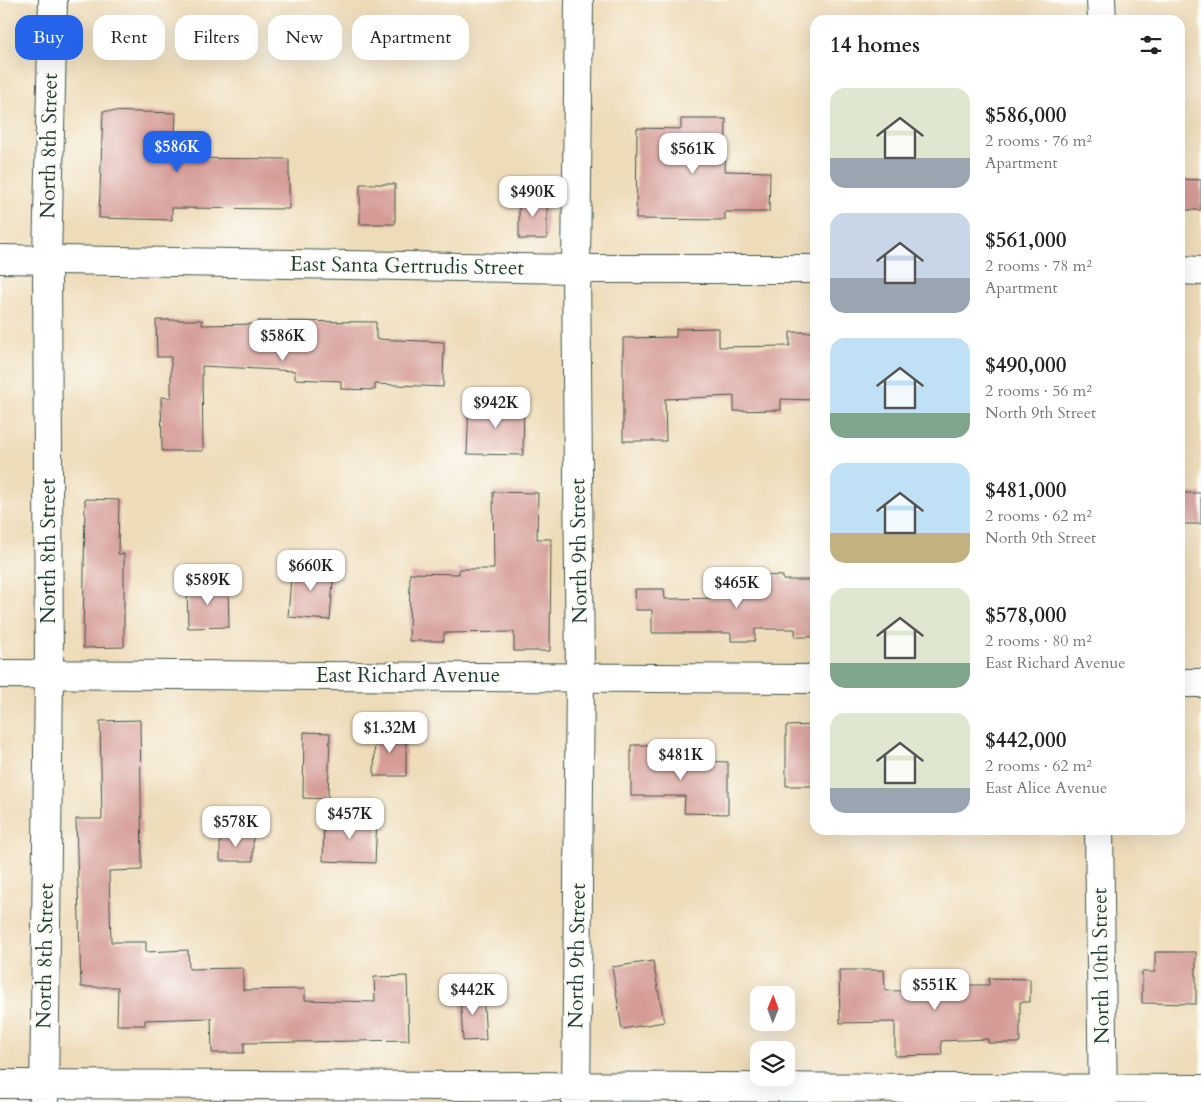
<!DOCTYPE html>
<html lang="en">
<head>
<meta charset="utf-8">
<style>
	:root { --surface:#fff; --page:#f6f6f6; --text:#222; --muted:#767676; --accent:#2563eb }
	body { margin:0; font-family:Cardo,serif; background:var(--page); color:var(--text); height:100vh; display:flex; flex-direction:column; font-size:19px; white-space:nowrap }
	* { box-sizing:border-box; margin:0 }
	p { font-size:16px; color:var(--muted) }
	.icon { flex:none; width:28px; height:28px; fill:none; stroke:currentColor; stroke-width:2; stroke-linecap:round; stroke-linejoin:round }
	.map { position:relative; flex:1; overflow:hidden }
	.side { position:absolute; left:810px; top:15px; width:375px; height:820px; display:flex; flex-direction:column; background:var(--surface); border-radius:15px; box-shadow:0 5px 20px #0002 }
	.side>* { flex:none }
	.hud { position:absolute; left:15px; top:15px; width:475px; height:45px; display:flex; gap:10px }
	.needle { width:32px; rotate:1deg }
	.controls { position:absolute; left:750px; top:986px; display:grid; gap:10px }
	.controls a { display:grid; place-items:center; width:45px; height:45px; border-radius:10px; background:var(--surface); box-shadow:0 5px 20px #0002; font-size:25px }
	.price { position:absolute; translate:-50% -42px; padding:0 11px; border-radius:10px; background:#fff; color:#222; font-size:16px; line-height:32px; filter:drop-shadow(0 1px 2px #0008) }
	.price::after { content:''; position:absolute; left:50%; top:30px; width:15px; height:11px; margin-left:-8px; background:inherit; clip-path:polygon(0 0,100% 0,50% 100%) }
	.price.active { background:var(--accent); color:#fff }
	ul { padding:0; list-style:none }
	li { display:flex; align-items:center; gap:15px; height:125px; padding:0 20px }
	li span { display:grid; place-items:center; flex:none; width:140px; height:100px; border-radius:15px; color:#555 }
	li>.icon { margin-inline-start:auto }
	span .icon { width:60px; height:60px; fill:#fffc; stroke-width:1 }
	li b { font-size:21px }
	h2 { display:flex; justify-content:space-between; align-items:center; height:60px; padding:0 20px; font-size:21px }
	.chip { padding:0 18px; border-radius:15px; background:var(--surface); box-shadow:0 5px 20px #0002; font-size:18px; line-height:45px }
	.chip.active { background:var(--accent); color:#fff }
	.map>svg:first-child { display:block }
	.building { fill:#d59b96 }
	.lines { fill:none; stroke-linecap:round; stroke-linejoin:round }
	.minor-casing { stroke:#3e5548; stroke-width:30 }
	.tertiary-casing { stroke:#3e5548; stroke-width:30 }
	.minor { stroke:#fff; stroke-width:28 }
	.tertiary { stroke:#fff; stroke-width:28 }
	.labels { text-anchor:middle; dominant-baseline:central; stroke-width:5; stroke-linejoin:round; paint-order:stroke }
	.street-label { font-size:21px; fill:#1f3d34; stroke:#fdfcf7 }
</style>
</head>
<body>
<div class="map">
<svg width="1201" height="1102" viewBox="0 0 1201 1102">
	<rect width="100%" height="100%" fill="#fdfcf7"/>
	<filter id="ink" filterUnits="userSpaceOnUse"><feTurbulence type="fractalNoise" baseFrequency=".02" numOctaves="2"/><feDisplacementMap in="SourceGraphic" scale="10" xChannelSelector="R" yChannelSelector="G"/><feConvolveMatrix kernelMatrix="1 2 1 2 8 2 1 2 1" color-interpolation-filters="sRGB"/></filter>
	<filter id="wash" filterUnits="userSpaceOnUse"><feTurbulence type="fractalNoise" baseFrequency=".0096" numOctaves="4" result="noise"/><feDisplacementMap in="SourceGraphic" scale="20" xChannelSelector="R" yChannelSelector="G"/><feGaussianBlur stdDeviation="1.12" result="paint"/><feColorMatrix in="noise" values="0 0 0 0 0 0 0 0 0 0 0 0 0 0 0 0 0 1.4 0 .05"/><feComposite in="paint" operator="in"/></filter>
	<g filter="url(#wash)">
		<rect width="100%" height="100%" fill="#eedcb9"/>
		<g id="blocks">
			<!-- building -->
			<path class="building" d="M 103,111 L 176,113 L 174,158 L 289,159 L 289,209 L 172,208 L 172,220 L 99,218 Z
				M 681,119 L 726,119 L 725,171 L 770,172 L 769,212 L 725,212 L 725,220 L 636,219 L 637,128 L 681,129 Z
				M 1180,179 L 1201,180 L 1201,210 L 1180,210 Z
				M 360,184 L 395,184 L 395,224 L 360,224 Z
				M 519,197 L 547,197 L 547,239 L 519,239 Z
				M 156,320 L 202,320 L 202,325 L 258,324 L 258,321 L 376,322 L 376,339 L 444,342 L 443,387 L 375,384 L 375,390 L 341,389 L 341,381 L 295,379 L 295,371 L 202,366 L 203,451 L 162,451 L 161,397 L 171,398 L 171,357 L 157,357 Z
				M 719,328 L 719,347 L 790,346 L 790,332 L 815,332 L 815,400 L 781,399 L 781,410 L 734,411 L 734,396 L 665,399 L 666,441 L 623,441 L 623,338 L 676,337 L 676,329 Z
				M 469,402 L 524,404 L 523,455 L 467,454 Z
				M 493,492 L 538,493 L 537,539 L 551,539 L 550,651 L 514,651 L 514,632 L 444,633 L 444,641 L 409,641 L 410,573 L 459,574 L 459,569 L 494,569 Z
				M 1180,493 L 1201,493 L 1201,524 L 1180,524 Z
				M 85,499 L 119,500 L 118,554 L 124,554 L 124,647 L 83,648 Z
				M 292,564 L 334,568 L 330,620 L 288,617 Z
				M 731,574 L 783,576 L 783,580 L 815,580 L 815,637 L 795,637 L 795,629 L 755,629 L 755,641 L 731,641 L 731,633 L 652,633 L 652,610 L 636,610 L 635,589 L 664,589 L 665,599 L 731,598 Z
				M 228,584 L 229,627 L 188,628 L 187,585 Z
				M 140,720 L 142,870 L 109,871 L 111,942 L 146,942 L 146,952 L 188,950 L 189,969 L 243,968 L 243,990 L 305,989 L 305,1000 L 375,1002 L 374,977 L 407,976 L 409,1040 L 244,1043 L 244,1053 L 212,1053 L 211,1018 L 145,1020 L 145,1025 L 117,1025 L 118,987 L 81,987 L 76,819 L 102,819 L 100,721 Z
				M 815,725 L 815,786 L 786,786 L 786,726 Z
				M 304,732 L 330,733 L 328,799 L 303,798 Z
				M 375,732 L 406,733 L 406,776 L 374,776 Z
				M 631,745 L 656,745 L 656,760 L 728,762 L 728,814 L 684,813 L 685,796 L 631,796 Z
				M 324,817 L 377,819 L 375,863 L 323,861 Z
				M 220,835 L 253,835 L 253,861 L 220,861 Z
				M 1155,952 L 1196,952 L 1196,1004 L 1142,1003 L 1142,972 L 1155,972 Z
				M 653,961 L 664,1022 L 622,1029 L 612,967 Z
				M 839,970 L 884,970 L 885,991 L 955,990 L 955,985 L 989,985 L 989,978 L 1030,979 L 1030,1002 L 1020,1002 L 1020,1043 L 988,1043 L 988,1039 L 941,1041 L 942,1055 L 895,1056 L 895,1022 L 840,1023 Z
				M 483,992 L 486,1040 L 463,1041 L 460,993 Z"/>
		</g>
	</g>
	<g filter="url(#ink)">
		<use href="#blocks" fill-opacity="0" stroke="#3e5548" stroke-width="1"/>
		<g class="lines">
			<!-- minor casing -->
			<g class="minor-casing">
				<path id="minor" d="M 0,674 L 815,679
					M 1180,683 L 1201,683
					M 0,1084 L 1201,1089
					M 44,1101 L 49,673 L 47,259 L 53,0
					M 576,1102 L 580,676 L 576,269 L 579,0"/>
			</g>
			<!-- tertiary casing -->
			<g class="tertiary-casing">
				<path id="tertiary" d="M 1101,0 L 1102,20
					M 0,259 L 576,269 L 815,269
					M 1180,270 L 1201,271
					M 1099,830 L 1103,1102"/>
			</g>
			<!-- minor -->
			<use href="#minor" class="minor"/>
			<!-- tertiary -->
			<use href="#tertiary" class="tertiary"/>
		</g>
	</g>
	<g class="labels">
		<!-- street labels -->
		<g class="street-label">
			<text transform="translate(49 146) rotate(-89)">North 8th Street</text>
			<text transform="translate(407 266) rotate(1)">East Santa Gertrudis Street</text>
			<text transform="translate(48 551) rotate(-90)">North 8th Street</text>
			<text transform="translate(579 551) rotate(-91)">North 9th Street</text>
			<text x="408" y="675">East Richard Avenue</text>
			<text transform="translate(45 956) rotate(-89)">North 8th Street</text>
			<text transform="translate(577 956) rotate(-89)">North 9th Street</text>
			<text transform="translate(1101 966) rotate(-91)">North 10th Street</text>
		</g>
	</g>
</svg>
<div class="controls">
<a><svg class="needle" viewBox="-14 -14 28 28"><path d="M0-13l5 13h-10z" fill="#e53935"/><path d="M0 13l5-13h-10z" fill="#767676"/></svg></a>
<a><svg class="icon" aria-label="layers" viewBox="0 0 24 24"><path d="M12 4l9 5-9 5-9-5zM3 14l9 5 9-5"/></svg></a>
</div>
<b class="price active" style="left:177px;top:173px">$586K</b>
<b class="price" style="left:693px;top:175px">$561K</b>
<b class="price" style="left:533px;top:218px">$490K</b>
<b class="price" style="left:283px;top:362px">$586K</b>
<b class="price" style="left:496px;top:429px">$942K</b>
<b class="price" style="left:311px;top:592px">$660K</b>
<b class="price" style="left:208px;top:606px">$589K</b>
<b class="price" style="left:737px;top:609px">$465K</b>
<b class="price" style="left:390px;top:754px">$1.32M</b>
<b class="price" style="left:681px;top:781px">$481K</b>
<b class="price" style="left:350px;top:840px">$457K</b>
<b class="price" style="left:236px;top:848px">$578K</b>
<b class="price" style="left:935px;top:1011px">$551K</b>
<b class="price" style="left:473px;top:1016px">$442K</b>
<div class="hud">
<a class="chip active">Buy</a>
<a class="chip">Rent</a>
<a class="chip">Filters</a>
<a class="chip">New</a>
<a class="chip">Apartment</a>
</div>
<section class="side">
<h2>14 homes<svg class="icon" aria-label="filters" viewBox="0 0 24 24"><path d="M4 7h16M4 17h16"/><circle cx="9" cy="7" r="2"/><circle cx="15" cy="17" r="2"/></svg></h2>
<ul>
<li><span style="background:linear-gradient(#dfe7d0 70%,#9aa5b1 0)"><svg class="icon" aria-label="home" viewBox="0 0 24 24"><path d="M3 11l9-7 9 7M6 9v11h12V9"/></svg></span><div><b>$586,000</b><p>2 rooms · 76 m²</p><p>Apartment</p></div></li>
<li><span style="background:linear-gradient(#c9d6e8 65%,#9aa5b1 0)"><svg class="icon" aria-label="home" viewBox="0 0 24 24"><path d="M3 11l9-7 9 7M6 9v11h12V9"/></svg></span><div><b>$561,000</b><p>2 rooms · 78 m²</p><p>Apartment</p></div></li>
<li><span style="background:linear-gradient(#bfe0f5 75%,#7fa58c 0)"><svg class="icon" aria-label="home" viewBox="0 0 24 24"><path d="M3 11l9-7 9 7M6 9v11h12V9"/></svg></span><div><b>$490,000</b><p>2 rooms · 56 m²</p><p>North 9th Street</p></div></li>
<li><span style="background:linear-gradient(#bfe0f5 70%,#c2b280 0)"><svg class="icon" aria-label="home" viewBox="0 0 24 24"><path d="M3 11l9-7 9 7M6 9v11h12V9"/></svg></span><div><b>$481,000</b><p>2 rooms · 62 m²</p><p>North 9th Street</p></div></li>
<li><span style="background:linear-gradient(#dfe7d0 75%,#7fa58c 0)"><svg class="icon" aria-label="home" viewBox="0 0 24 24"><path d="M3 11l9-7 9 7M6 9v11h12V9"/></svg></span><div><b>$578,000</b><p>2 rooms · 80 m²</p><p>East Richard Avenue</p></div></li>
<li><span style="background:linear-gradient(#dfe7d0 75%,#9aa5b1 0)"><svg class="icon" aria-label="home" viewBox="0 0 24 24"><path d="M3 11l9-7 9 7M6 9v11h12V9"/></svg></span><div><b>$442,000</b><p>2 rooms · 62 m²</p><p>East Alice Avenue</p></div></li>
</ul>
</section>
</div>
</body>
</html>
